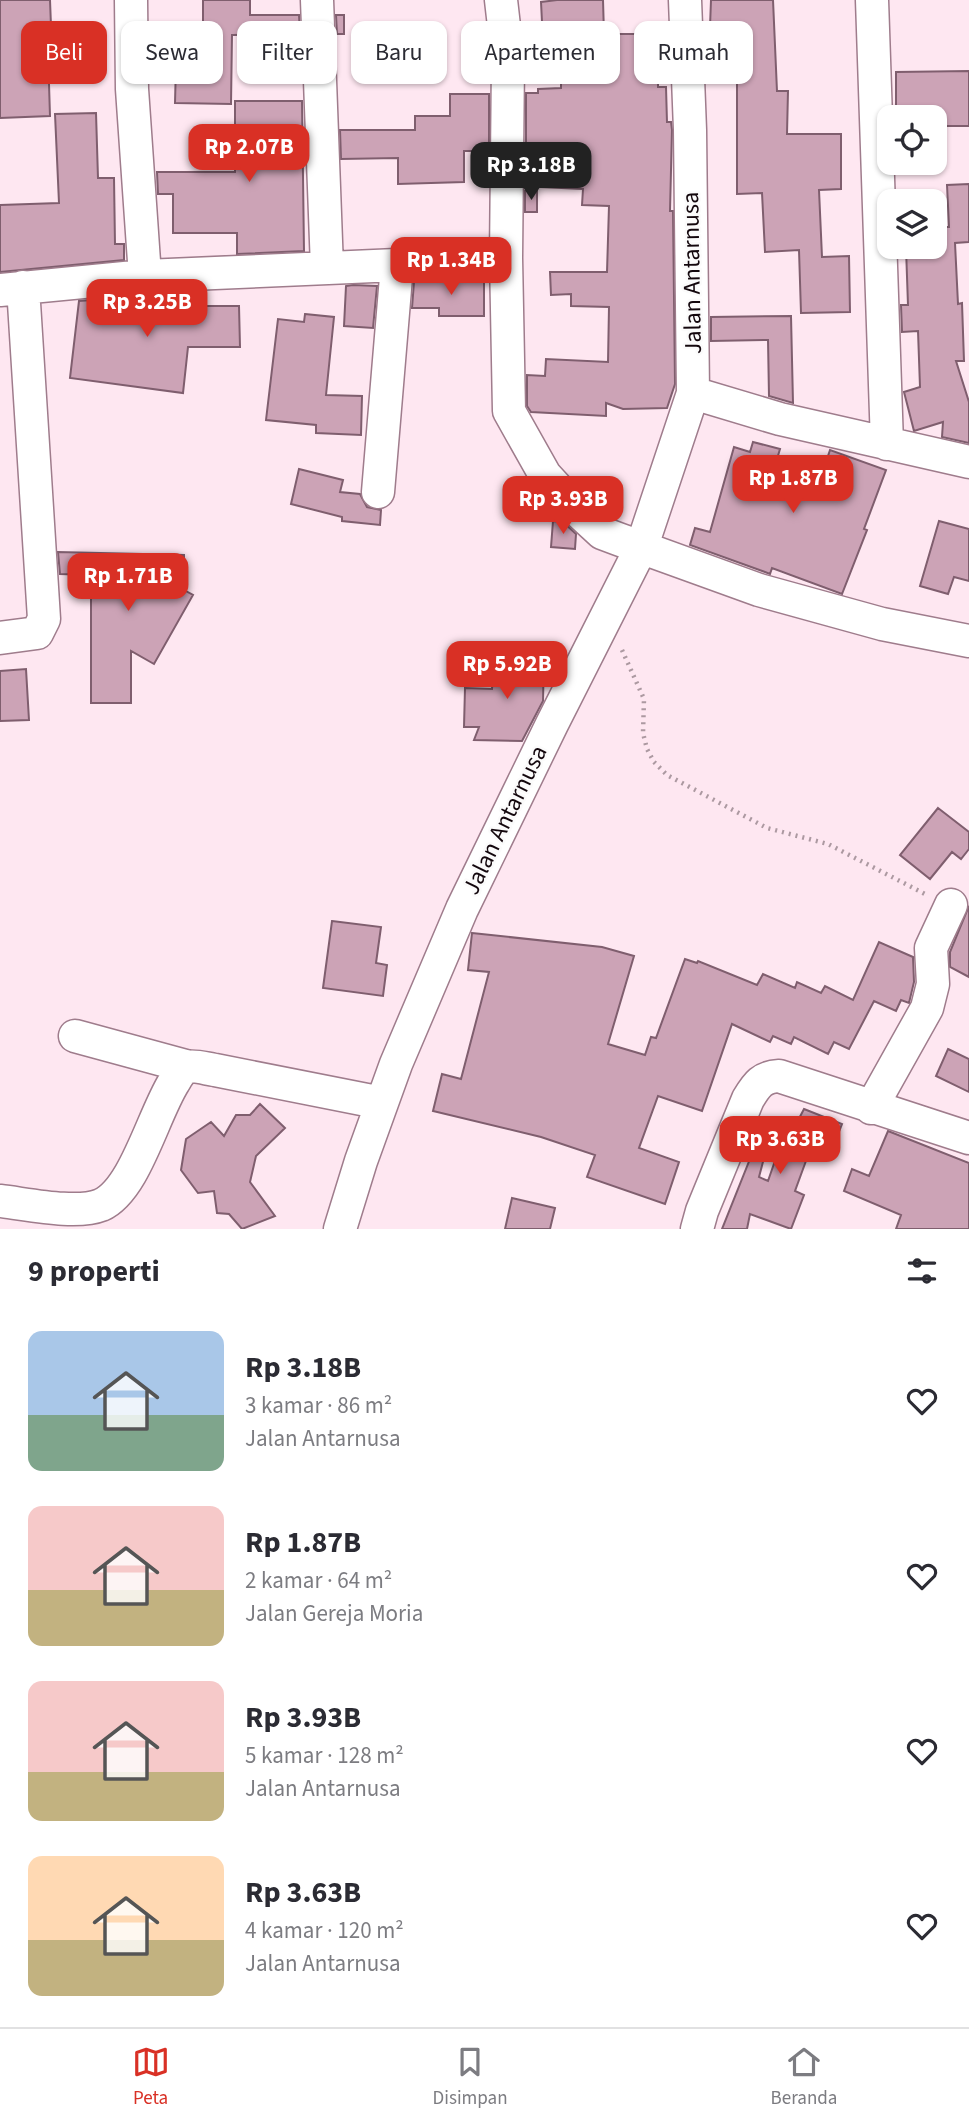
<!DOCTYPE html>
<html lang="id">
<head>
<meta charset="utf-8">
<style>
	:root { --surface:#fff; --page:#f2f2f3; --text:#2b2b33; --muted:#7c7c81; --line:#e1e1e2; --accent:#d93025 }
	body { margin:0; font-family:"Source Sans 3",sans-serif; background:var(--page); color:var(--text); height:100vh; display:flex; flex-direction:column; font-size:26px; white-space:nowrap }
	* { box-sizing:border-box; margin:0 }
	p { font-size:23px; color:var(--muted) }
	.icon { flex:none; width:38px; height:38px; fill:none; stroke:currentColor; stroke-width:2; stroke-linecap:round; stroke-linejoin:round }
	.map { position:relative; height:1229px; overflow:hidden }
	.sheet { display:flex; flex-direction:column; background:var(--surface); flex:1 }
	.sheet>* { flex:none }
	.top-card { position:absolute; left:21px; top:21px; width:928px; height:63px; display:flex; gap:14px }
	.tools { position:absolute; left:877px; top:105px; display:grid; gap:14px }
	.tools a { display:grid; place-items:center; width:70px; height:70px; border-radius:14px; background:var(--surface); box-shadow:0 2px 5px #0004; font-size:35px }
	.price { position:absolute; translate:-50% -60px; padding:0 16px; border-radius:14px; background:var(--accent); color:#fff; font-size:23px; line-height:46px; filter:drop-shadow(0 2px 4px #0008) }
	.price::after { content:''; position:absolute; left:50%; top:42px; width:21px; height:16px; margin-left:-10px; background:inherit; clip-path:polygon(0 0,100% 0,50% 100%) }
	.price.selected { background:#222; color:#fff }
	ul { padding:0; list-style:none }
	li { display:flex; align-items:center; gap:21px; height:175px; padding:0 28px }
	li span { display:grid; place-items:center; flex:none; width:196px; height:140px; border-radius:14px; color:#555 }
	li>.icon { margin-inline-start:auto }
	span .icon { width:84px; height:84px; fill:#fffc; stroke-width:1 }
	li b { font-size:30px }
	h2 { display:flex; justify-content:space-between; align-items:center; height:84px; padding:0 28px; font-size:30px }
	.chip { padding:0 24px; border-radius:14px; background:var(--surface); box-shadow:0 2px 5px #0004; font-size:24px; line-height:63px }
	.chip.selected { background:var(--accent); color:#fff }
	.tabs { display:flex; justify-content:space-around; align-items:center; height:98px; border-top:2px solid var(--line); background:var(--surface); font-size:19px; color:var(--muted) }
	.tabs a { display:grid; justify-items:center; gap:4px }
	.tabs .selected { color:var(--accent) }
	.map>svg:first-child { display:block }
	.building { fill:#cca3b6; stroke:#7f5e6e; stroke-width:2 }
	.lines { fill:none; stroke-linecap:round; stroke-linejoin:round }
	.minor-casing { stroke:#9f7c8c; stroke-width:35 }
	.path { stroke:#ac99a1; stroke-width:4.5; stroke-dasharray:2 5; stroke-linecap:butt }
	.minor { stroke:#fff; stroke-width:32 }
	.labels { text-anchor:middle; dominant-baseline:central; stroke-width:5; stroke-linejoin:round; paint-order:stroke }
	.street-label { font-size:24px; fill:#13070d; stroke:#fbfbfb }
</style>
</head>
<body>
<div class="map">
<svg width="969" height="1229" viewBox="0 0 969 1229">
	<rect width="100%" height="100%" fill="#fee7f1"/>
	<!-- building -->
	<path class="building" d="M 0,0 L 50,0 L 52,52 L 48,52 L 50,116 L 0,118 Z
		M 203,0 L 250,0 L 250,15 L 299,15 L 300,34 L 232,35 L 231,104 L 175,103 L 176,64 L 203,64 Z
		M 557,0 L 603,0 L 604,34 L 658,34 L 658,87 L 666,87 L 667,122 L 671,122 L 672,130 L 670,211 L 673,211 L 675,384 L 667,408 L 623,409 L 606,403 L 606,416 L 531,412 L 527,406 L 527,375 L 545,376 L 546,359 L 608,362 L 609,307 L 571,306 L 571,294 L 551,295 L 550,272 L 607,272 L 609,206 L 582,205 L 583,189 L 541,187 L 543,145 L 526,144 L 526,93 L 538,93 L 538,89 L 561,88 L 561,29 L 557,29 L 557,22 L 542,22 L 541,2 Z
		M 711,0 L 773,0 L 777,91 L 788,91 L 787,134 L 841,134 L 841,189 L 819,190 L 822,257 L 849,256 L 850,312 L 801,313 L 799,250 L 765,252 L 762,193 L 737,194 L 737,54 L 709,54 Z
		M 336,15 L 344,15 L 344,34 L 337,34 Z
		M 969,71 L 969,126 L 934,126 L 934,117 L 896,117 L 896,72 Z
		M 450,94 L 489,94 L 489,144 L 485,144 L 485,151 L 464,151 L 464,182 L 398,184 L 398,158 L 341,159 L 340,130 L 415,130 L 415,116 L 450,116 Z
		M 235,101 L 302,101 L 304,251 L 237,254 L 237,233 L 173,233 L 173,194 L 158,194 L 157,172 L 235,172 Z
		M 96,113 L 98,178 L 114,178 L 115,244 L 124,244 L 124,260 L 0,272 L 0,205 L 59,203 L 55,114 Z
		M 969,184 L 969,242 L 955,243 L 958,304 L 962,303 L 964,361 L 956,361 L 969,402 L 969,443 L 942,437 L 943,422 L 914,431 L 904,392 L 920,387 L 918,331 L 902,332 L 901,305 L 908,305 L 906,248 L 934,247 L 934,227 L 949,227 L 947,185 Z
		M 525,191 L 537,191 L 537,212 L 525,212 Z
		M 484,278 L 484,316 L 439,316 L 439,308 L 412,308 L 414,282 Z
		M 353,285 L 377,286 L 373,328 L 344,326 L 346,286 Z
		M 193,292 L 192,306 L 239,306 L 240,347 L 188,347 L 183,393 L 70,378 L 79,301 Z
		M 305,314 L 334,317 L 326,395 L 362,396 L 361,435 L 316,433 L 316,425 L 266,420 L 278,319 L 304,322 Z
		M 791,316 L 793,403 L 769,396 L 768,340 L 711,341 L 711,317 Z
		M 753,442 L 780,449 L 777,459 L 823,471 L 830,450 L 886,470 L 864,529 L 867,530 L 842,594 L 772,568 L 770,574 L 765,572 L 690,545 L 695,528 L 710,532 L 734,447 L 750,452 Z
		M 299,469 L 343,480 L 340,492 L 360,494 L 367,507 L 381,510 L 380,525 L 342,521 L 342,517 L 291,504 Z
		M 553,521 L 563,522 L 576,534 L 575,549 L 551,547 Z
		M 939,521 L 969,529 L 969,581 L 954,577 L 948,594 L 920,586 Z
		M 58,552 L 184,555 L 184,590 L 193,595 L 154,664 L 131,651 L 131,703 L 91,703 L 91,575 L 60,574 Z
		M 513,655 L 544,656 L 543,701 L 522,741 L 474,740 L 479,727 L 464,727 L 465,688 L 492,689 L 493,669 L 513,670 Z
		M 26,669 L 29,720 L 0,721 L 0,671 Z
		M 938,808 L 969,832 L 969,849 L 961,859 L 952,852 L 930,879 L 900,855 Z
		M 969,906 L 969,977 L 950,967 L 950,952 Z
		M 332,921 L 381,927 L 376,963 L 387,965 L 383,996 L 323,988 Z
		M 472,933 L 602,947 L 634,956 L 608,1044 L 645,1055 L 651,1037 L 656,1038 L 685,959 L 697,963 L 698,961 L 757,985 L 763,974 L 795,988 L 797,982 L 821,993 L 825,986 L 853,1000 L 879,942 L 913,957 L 914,982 L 909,1003 L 901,1000 L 896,1011 L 874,1001 L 849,1049 L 834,1042 L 828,1054 L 794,1037 L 791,1044 L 773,1036 L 770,1042 L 732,1024 L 702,1111 L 658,1096 L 639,1148 L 679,1162 L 665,1204 L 587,1177 L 595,1155 L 541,1137 L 433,1111 L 442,1074 L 461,1079 L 489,972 L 468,970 Z
		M 948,1049 L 969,1059 L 969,1092 L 936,1076 Z
		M 260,1104 L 285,1128 L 256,1156 L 250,1182 L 275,1216 L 242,1229 L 229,1214 L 217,1213 L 214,1191 L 198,1193 L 181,1170 L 186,1139 L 211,1122 L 224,1136 L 236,1115 L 250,1115 Z
		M 804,1109 L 842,1124 L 833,1147 L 814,1139 L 795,1191 L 804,1195 L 791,1229 L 750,1214 L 747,1229 L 722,1229 L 752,1154 L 764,1158 L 759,1177 L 768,1181 L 787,1126 L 794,1128 Z
		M 888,1131 L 969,1163 L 969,1229 L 896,1229 L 901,1215 L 844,1191 L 852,1169 L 869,1176 Z
		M 512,1198 L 555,1208 L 550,1229 L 505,1229 Z"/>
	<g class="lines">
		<!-- minor casing -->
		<g class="minor-casing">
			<path id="minor" d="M 131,0 L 132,89 L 145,276 L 397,265 L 506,258
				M 317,0 L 327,268
				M 501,0 L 508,61 L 506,258 L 509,411 L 545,475 L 577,510 L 602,533 L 618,539 L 759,590 L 882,624 L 969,641
				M 872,0 L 887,444
				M 0,290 L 145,276
				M 693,393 L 780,419 L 969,462
				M 378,492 L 397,265
				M 0,638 L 37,633 L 44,619 L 23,287
				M 75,1036 L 189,1067
				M 871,1108 L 927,1008 L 933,984 L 931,948 L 951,905
				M 0,1201 C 27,1204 76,1215 101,1205 C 135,1190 153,1115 174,1082 C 177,1077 181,1069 188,1067 C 195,1065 207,1069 215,1070 L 382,1103
				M 340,1229 L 361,1161 L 396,1064 L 462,909 L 552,724 L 642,546 L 693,393 L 690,130 L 685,0
				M 697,1229 L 702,1211 L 748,1099 C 757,1084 762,1077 779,1076 L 969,1138"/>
		</g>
		<!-- path -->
		<path class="path" d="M 622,650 L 644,699 L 643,733 L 647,749 L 654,762 L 667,775 L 767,828 L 828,844 L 927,895"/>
		<!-- minor -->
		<use href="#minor" class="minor"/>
	</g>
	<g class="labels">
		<!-- street labels -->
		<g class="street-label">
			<text transform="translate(692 273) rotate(-91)">Jalan Antarnusa</text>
			<text transform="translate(505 820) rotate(-64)">Jalan Antarnusa</text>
		</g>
	</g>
</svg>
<div class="tools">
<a><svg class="icon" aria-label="locate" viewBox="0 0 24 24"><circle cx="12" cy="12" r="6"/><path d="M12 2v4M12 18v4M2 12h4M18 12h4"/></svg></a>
<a><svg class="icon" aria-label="layers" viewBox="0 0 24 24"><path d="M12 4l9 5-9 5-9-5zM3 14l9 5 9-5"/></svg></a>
</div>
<b class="price" style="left:249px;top:184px">Rp 2.07B</b>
<b class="price selected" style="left:531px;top:202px">Rp 3.18B</b>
<b class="price" style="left:451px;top:297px">Rp 1.34B</b>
<b class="price" style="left:147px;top:339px">Rp 3.25B</b>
<b class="price" style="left:793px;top:515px">Rp 1.87B</b>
<b class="price" style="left:563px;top:536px">Rp 3.93B</b>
<b class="price" style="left:128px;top:613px">Rp 1.71B</b>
<b class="price" style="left:507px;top:701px">Rp 5.92B</b>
<b class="price" style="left:780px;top:1176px">Rp 3.63B</b>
<div class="top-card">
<a class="chip selected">Beli</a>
<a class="chip">Sewa</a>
<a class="chip">Filter</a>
<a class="chip">Baru</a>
<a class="chip">Apartemen</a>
<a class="chip">Rumah</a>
</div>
</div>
<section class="sheet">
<h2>9 properti<svg class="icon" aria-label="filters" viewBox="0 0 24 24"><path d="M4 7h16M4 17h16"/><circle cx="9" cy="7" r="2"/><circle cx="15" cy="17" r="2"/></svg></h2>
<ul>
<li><span style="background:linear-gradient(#a9c7e8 60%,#7fa58c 0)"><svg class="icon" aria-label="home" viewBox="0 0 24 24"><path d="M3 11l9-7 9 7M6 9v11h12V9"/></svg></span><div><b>Rp 3.18B</b><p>3 kamar · 86 m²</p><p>Jalan Antarnusa</p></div><svg class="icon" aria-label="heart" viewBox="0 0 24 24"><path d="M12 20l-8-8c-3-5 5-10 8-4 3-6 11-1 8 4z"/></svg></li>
<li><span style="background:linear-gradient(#f6c9c9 60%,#c2b280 0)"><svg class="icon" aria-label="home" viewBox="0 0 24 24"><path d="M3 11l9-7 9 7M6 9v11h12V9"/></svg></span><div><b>Rp 1.87B</b><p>2 kamar · 64 m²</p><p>Jalan Gereja Moria</p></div><svg class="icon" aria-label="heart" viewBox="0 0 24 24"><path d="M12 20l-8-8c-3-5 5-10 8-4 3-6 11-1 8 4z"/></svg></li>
<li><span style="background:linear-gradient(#f6c9c9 65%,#c2b280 0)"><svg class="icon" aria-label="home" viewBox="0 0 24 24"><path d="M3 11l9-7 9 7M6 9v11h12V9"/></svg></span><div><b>Rp 3.93B</b><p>5 kamar · 128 m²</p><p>Jalan Antarnusa</p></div><svg class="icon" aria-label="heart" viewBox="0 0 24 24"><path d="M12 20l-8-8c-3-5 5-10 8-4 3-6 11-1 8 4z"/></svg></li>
<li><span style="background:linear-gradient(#ffd9b3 60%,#c2b280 0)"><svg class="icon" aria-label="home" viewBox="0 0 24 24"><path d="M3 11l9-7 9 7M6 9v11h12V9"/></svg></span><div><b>Rp 3.63B</b><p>4 kamar · 120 m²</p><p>Jalan Antarnusa</p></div><svg class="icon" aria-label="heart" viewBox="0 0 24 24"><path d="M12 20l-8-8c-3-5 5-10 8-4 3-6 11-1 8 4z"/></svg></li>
</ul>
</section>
<nav class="tabs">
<a class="selected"><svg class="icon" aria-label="map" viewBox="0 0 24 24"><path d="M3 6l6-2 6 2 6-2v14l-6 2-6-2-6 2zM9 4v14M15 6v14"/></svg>Peta</a>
<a><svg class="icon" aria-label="saved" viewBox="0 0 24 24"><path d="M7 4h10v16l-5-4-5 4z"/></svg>Disimpan</a>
<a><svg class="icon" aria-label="home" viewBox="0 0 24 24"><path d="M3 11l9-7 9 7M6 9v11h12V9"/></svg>Beranda</a>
</nav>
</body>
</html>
